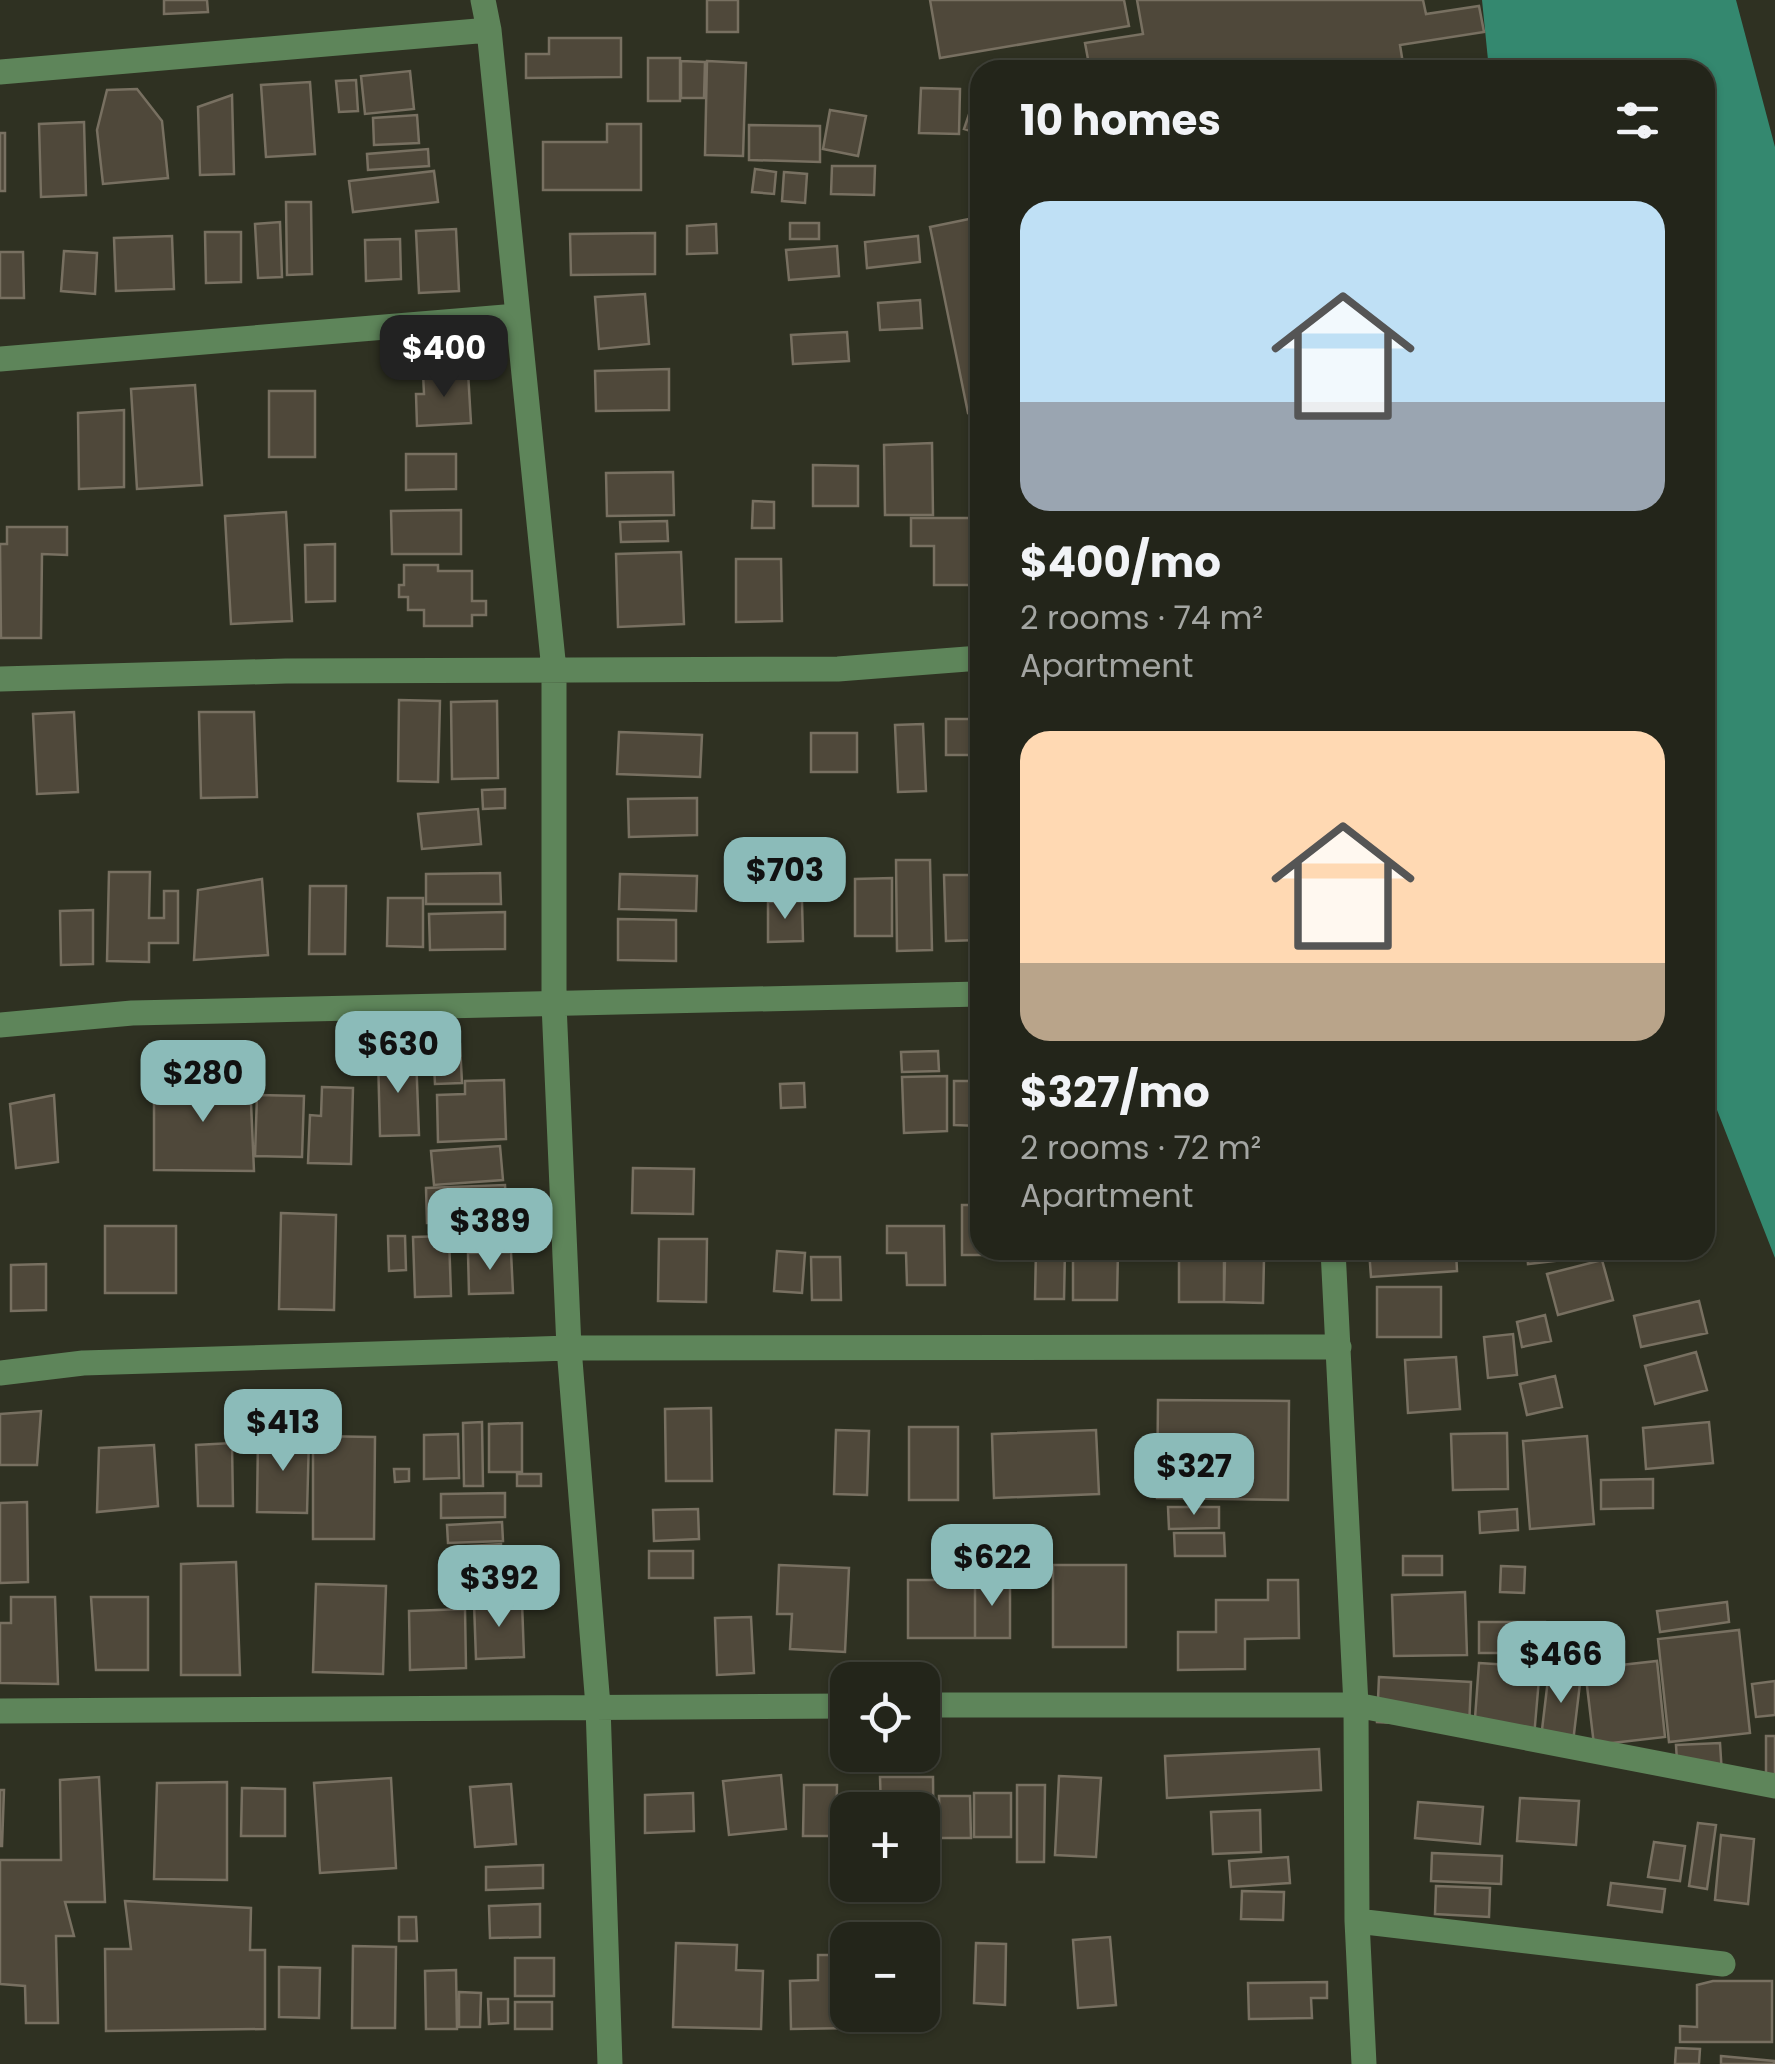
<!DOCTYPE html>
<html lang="en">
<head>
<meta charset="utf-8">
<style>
	:root { --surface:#23251a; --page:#2f3127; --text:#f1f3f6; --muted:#a3a5a2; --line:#404239; --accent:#8bbbb9 }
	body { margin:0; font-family:Poppins,sans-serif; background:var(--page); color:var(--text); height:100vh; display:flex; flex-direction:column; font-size:38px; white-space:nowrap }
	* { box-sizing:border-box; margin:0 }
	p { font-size:32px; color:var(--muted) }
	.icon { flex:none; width:55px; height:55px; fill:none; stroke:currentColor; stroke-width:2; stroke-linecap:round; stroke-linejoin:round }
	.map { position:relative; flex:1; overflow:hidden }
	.panel { position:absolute; left:970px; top:60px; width:745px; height:1200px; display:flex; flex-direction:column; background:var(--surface); border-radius:30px; box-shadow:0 2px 8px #0004,0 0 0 2px var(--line) }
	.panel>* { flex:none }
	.fabs { position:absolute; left:830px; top:1662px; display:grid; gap:20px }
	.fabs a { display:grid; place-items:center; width:110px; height:110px; border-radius:20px; background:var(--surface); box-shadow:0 2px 8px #0004,0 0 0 2px var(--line); font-size:50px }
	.price { position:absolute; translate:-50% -85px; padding:0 22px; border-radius:20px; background:var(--accent); color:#111; font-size:32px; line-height:65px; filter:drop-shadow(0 2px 5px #0008) }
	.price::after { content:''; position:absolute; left:50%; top:60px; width:30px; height:22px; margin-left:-15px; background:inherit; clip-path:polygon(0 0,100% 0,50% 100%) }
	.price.selected { background:#222; color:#fff }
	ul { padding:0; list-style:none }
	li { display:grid; align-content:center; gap:20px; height:530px; padding:0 50px }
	li span { display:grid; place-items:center; height:310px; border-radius:30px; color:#555 }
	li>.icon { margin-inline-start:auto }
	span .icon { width:180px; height:180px; fill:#fffc; stroke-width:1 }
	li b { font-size:42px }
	h2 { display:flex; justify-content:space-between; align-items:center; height:120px; padding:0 50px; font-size:42px }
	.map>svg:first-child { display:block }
	.water { fill:#34886f }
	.building { fill:#4f483a; stroke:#787061; stroke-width:2.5 }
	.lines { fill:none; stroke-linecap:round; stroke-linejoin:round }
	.minor { stroke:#5e855a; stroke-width:25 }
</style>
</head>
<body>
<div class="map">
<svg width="1775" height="2064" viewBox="0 0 1775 2064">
	<rect width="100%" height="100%" fill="#2f3122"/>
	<!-- water -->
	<path class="water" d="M 1482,0 L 1736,0 L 1775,147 L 1775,1258 L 1717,1110 L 1705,1056 L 1705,70 L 1489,70 Z"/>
	<!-- building -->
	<path class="building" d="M 164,0 L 207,0 L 208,12 L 164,14 Z
		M 707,0 L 738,0 L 738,32 L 707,32 Z
		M 930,0 L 1124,0 L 1129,26 L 940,58 Z
		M 1137,0 L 1423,0 L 1426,14 L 1479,6 L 1484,32 L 1400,45 L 1404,70 L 1090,70 L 1085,43 L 1143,34 Z
		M 549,38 L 621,38 L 621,77 L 526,78 L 526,54 L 549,54 Z
		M 648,58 L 680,58 L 680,101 L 648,101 Z
		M 681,61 L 705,62 L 704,98 L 681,98 Z
		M 707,61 L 746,63 L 743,156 L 705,155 Z
		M 410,71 L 414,109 L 365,114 L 361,76 Z
		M 356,80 L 358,111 L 339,112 L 336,81 Z
		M 310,82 L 315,154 L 266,157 L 261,85 Z
		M 921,88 L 960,89 L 959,134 L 919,133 Z
		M 978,88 L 980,89 L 980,134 L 964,129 Z
		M 137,89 L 162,121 L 168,178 L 103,184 L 97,130 L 107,90 Z
		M 232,95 L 234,174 L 200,175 L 198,107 Z
		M 830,110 L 866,116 L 858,156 L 823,149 Z
		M 417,115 L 419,143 L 374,145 L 373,118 Z
		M 84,122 L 86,195 L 41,197 L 39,124 Z
		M 607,124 L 641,124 L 641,190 L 543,190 L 543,142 L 607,142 Z
		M 749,125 L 820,126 L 820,162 L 749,160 Z
		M 0,133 L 5,133 L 5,191 L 0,191 Z
		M 428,149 L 429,166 L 368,170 L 367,154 Z
		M 832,166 L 875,166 L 874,195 L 831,194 Z
		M 755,169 L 776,172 L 774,194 L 752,192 Z
		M 434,171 L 438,202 L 353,212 L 349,181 Z
		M 784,172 L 807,174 L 805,203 L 782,201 Z
		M 286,202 L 311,202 L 312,274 L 287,275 Z
		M 969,219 L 980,272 L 980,410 L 968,413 L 930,227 Z
		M 280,222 L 282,277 L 258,278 L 255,224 Z
		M 790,223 L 819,223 L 819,239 L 790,239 Z
		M 716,224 L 717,253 L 687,254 L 687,226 Z
		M 456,229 L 459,291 L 419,293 L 416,231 Z
		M 205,232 L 241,232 L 241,282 L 206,283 Z
		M 655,233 L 655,274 L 571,275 L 570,234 Z
		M 172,236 L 174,289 L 116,291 L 114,238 Z
		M 918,236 L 920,262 L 867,268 L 865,242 Z
		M 400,239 L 401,279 L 366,281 L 365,240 Z
		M 837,246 L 839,276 L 789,280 L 786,250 Z
		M 64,251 L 97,253 L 95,294 L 61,291 Z
		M 0,252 L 23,252 L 24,298 L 0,298 Z
		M 645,294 L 649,344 L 599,349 L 595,297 Z
		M 920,300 L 922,328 L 880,330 L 878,303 Z
		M 847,332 L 849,361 L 793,364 L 791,335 Z
		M 669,369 L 669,410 L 596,411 L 595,371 Z
		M 468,372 L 471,423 L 417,426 L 416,394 L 424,394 L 423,373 Z
		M 195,385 L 202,485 L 137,489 L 131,389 Z
		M 269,391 L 315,391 L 315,457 L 269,457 Z
		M 124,410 L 124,487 L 79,489 L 78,413 Z
		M 932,443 L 933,515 L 885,515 L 884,445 Z
		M 406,454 L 456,454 L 456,489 L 406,490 Z
		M 813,465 L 858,466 L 858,506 L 813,506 Z
		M 673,472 L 674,515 L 607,516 L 606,473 Z
		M 753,501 L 774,502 L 774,528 L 752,528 Z
		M 461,510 L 461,554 L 392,554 L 391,511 Z
		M 286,512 L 292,621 L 231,624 L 225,516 Z
		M 911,518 L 979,518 L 979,585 L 934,585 L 934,546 L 911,546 Z
		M 667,521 L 668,541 L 621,542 L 620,522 Z
		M 7,527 L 67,527 L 67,555 L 42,554 L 41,638 L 1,638 L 0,544 L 7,544 Z
		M 335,544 L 335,601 L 306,602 L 305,545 Z
		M 681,552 L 684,624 L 618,627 L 616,554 Z
		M 736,559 L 781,559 L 782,621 L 736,622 Z
		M 404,565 L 438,565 L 438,571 L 472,571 L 472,601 L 486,601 L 486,615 L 472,615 L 472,626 L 424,626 L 424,610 L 408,610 L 408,597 L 399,597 L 399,585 L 404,585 Z
		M 399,700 L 440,701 L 438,782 L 398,781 Z
		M 497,701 L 498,778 L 452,779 L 451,702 Z
		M 74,712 L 78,792 L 37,794 L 33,714 Z
		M 199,712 L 254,712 L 257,797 L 201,798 Z
		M 946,719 L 979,719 L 979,755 L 946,755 Z
		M 923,724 L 926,791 L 898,792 L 895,725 Z
		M 619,732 L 702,735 L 700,777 L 617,774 Z
		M 811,733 L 857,733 L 857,772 L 811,772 Z
		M 505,789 L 505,808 L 483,809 L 482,790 Z
		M 697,798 L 697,835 L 629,837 L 628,799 Z
		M 478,809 L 481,844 L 422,849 L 418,814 Z
		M 896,860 L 930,860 L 932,950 L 897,951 Z
		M 109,872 L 150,872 L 149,918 L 164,918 L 164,891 L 178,891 L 178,943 L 149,943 L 149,962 L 107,961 Z
		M 500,873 L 501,904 L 426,904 L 426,874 Z
		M 620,874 L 697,876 L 696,911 L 619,909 Z
		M 944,875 L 980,875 L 980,940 L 946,941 Z
		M 892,878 L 892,936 L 855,936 L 855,879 Z
		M 262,879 L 268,955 L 194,960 L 198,890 Z
		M 310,886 L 346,886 L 345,954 L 309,954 Z
		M 388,898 L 423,898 L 423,947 L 387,946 Z
		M 802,901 L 803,941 L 768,942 L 768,902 Z
		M 93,910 L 93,964 L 61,965 L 60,911 Z
		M 505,912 L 505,949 L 430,950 L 429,914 Z
		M 618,919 L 676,920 L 676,961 L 618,960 Z
		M 460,1044 L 462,1083 L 435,1084 L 433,1046 Z
		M 938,1051 L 939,1071 L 902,1072 L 901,1052 Z
		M 416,1055 L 419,1135 L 380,1136 L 378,1056 Z
		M 947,1076 L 947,1131 L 904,1133 L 902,1077 Z
		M 154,1079 L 250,1080 L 254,1171 L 154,1170 Z
		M 504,1080 L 506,1139 L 438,1142 L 437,1095 L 465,1094 L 465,1081 Z
		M 954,1081 L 980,1081 L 980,1126 L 954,1125 Z
		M 804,1083 L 805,1107 L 781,1108 L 780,1084 Z
		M 322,1087 L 353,1088 L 351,1164 L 308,1163 L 310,1115 L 321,1116 Z
		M 54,1095 L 58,1162 L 16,1168 L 10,1104 Z
		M 257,1095 L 304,1096 L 302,1157 L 255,1156 Z
		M 500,1146 L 503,1180 L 434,1185 L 431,1151 Z
		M 633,1168 L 694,1169 L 693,1214 L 632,1213 Z
		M 505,1185 L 507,1220 L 427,1223 L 426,1188 Z
		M 962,1205 L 980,1205 L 980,1250 L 1025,1250 L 1025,1255 L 962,1255 Z
		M 281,1213 L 336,1215 L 334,1310 L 279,1309 Z
		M 105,1226 L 176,1226 L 176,1293 L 105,1293 Z
		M 887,1226 L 944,1226 L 945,1285 L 907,1285 L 906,1253 L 887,1253 Z
		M 388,1236 L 405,1236 L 406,1270 L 389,1271 Z
		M 449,1236 L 451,1296 L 415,1297 L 413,1237 Z
		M 659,1239 L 707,1239 L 706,1302 L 658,1301 Z
		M 1036,1250 L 1065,1250 L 1064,1299 L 1035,1299 Z
		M 1073,1250 L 1118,1250 L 1117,1300 L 1073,1300 Z
		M 1179,1250 L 1224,1250 L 1224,1302 L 1179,1302 Z
		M 1230,1250 L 1264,1250 L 1264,1255 L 1231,1256 Z
		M 1369,1250 L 1456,1250 L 1457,1271 L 1371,1277 Z
		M 1527,1250 L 1570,1250 L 1572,1259 L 1528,1264 Z
		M 777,1251 L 805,1253 L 802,1293 L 774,1291 Z
		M 511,1252 L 513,1293 L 469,1294 L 468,1253 Z
		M 811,1257 L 840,1257 L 841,1300 L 812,1300 Z
		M 1225,1258 L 1264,1259 L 1263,1303 L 1224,1302 Z
		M 1602,1260 L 1613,1300 L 1558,1315 L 1547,1274 Z
		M 46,1264 L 46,1310 L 11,1311 L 11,1265 Z
		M 1377,1287 L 1441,1287 L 1441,1337 L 1377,1337 Z
		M 1699,1301 L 1707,1333 L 1641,1347 L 1634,1316 Z
		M 1545,1315 L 1551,1341 L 1522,1347 L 1517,1322 Z
		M 1513,1334 L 1517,1375 L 1488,1378 L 1484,1337 Z
		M 1696,1352 L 1707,1390 L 1655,1404 L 1645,1366 Z
		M 1456,1357 L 1460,1409 L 1408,1413 L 1405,1360 Z
		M 1555,1376 L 1562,1407 L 1527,1415 L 1520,1384 Z
		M 1158,1400 L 1289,1401 L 1288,1500 L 1157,1498 Z
		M 711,1408 L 712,1481 L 666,1481 L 665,1409 Z
		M 41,1411 L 37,1465 L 0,1465 L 0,1414 Z
		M 482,1422 L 483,1486 L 464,1486 L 463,1423 Z
		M 1709,1422 L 1713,1463 L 1646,1469 L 1643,1428 Z
		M 522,1423 L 522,1472 L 489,1472 L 489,1424 Z
		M 909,1427 L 958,1427 L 958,1500 L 909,1500 Z
		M 836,1430 L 869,1431 L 867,1495 L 834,1494 Z
		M 1096,1430 L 1099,1494 L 994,1498 L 992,1434 Z
		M 1507,1433 L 1508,1489 L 1453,1490 L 1451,1434 Z
		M 458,1434 L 459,1478 L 424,1479 L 424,1435 Z
		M 258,1436 L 309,1437 L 307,1513 L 257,1512 Z
		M 313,1436 L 375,1437 L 374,1539 L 313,1539 Z
		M 1587,1436 L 1594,1524 L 1530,1529 L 1523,1441 Z
		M 232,1443 L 233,1506 L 198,1506 L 196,1445 Z
		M 154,1445 L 158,1506 L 97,1512 L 99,1448 Z
		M 394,1469 L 409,1469 L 409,1481 L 395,1482 Z
		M 517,1474 L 541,1474 L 541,1486 L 517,1486 Z
		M 1653,1479 L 1653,1508 L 1601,1509 L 1601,1480 Z
		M 505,1493 L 505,1517 L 441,1518 L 441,1494 Z
		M 27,1502 L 28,1582 L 0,1583 L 0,1503 Z
		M 1168,1507 L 1219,1507 L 1219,1528 L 1169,1529 Z
		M 698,1509 L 699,1539 L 654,1541 L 653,1510 Z
		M 1517,1509 L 1518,1530 L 1480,1533 L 1479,1512 Z
		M 502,1522 L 503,1541 L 448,1543 L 447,1525 Z
		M 1174,1533 L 1224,1533 L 1225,1556 L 1175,1556 Z
		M 501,1544 L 501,1560 L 456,1562 L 455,1547 Z
		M 649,1551 L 693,1551 L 693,1578 L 649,1578 Z
		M 1403,1556 L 1442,1556 L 1442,1575 L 1403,1575 Z
		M 504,1561 L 505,1581 L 443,1583 L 443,1564 Z
		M 236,1562 L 240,1675 L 181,1675 L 181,1564 Z
		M 779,1565 L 849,1568 L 845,1652 L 790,1649 L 792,1614 L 777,1614 Z
		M 1053,1565 L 1126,1565 L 1126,1647 L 1053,1647 Z
		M 1501,1566 L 1525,1567 L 1524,1593 L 1500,1592 Z
		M 908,1580 L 975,1580 L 975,1638 L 908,1638 Z
		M 975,1580 L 1010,1580 L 1010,1638 L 975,1638 Z
		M 1268,1580 L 1298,1580 L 1299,1638 L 1245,1639 L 1245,1669 L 1178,1670 L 1178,1632 L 1216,1632 L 1216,1600 L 1268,1600 Z
		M 316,1584 L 386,1586 L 383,1674 L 313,1672 Z
		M 1465,1592 L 1467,1655 L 1394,1656 L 1392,1595 Z
		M 11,1597 L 55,1597 L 58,1684 L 0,1683 L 0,1623 L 11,1623 Z
		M 91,1597 L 148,1597 L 148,1670 L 96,1670 Z
		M 522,1602 L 524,1657 L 476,1659 L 474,1603 Z
		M 1727,1602 L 1729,1622 L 1660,1632 L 1657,1611 Z
		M 465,1609 L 466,1668 L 410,1670 L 409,1611 Z
		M 751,1617 L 754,1673 L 717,1675 L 715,1618 Z
		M 1479,1622 L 1545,1622 L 1545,1653 L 1479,1653 Z
		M 1739,1630 L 1750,1733 L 1669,1742 L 1658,1639 Z
		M 1657,1661 L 1665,1737 L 1594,1745 L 1585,1669 Z
		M 1479,1663 L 1540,1667 L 1534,1737 L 1474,1732 Z
		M 1549,1671 L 1581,1675 L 1573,1742 L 1541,1738 Z
		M 1379,1677 L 1471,1682 L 1469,1727 L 1377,1722 Z
		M 1775,1681 L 1775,1715 L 1756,1717 L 1752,1684 Z
		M 1766,1736 L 1775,1736 L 1775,1779 L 1766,1778 Z
		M 1720,1743 L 1722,1775 L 1678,1778 L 1676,1745 Z
		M 1319,1749 L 1321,1790 L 1167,1798 L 1165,1756 Z
		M 781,1775 L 786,1829 L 729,1835 L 723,1781 Z
		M 1059,1776 L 1101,1778 L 1096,1857 L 1055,1855 Z
		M 99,1777 L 105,1902 L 65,1902 L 74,1936 L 56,1936 L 58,2023 L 26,2023 L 25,1986 L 0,1984 L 0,1860 L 61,1860 L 60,1780 Z
		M 880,1777 L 933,1777 L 934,1885 L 882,1886 L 922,1885 L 922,1810 L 881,1810 Z
		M 391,1778 L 396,1868 L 320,1873 L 314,1783 Z
		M 227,1782 L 227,1880 L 154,1879 L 157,1783 Z
		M 511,1784 L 516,1844 L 475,1847 L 470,1787 Z
		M 804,1785 L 837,1785 L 836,1836 L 803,1836 Z
		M 1017,1785 L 1045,1785 L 1044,1862 L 1017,1862 Z
		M 242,1788 L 285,1789 L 285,1836 L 241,1836 Z
		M 0,1790 L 4,1790 L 2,1846 L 0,1846 Z
		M 693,1793 L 694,1831 L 645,1833 L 645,1795 Z
		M 974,1793 L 1011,1793 L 1011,1837 L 974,1837 Z
		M 939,1796 L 970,1796 L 971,1838 L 940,1838 Z
		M 1520,1798 L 1579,1801 L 1576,1845 L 1517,1841 Z
		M 1418,1802 L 1483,1807 L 1480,1844 L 1415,1838 Z
		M 1260,1810 L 1261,1852 L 1213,1854 L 1211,1812 Z
		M 1698,1823 L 1716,1825 L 1707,1889 L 1689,1886 Z
		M 1721,1835 L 1754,1839 L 1748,1904 L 1715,1900 Z
		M 1654,1842 L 1685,1846 L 1680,1881 L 1648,1877 Z
		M 1432,1853 L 1502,1856 L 1501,1884 L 1431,1881 Z
		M 1288,1857 L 1290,1883 L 1231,1887 L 1229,1861 Z
		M 543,1865 L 543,1888 L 486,1890 L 486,1867 Z
		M 1611,1883 L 1665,1889 L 1662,1912 L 1608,1905 Z
		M 1436,1886 L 1490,1888 L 1489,1917 L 1435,1914 Z
		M 1242,1891 L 1284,1892 L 1283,1920 L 1241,1919 Z
		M 125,1901 L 251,1908 L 250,1950 L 265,1950 L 265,2029 L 106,2031 L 105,1949 L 131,1949 Z
		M 540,1904 L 540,1937 L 490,1938 L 489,1906 Z
		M 399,1917 L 416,1917 L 417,1941 L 399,1941 Z
		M 891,1932 L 937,1935 L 934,2009 L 922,2008 L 922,1940 L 890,1940 Z
		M 1110,1937 L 1116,2005 L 1078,2008 L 1073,1940 Z
		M 676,1943 L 737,1945 L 736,1970 L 763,1971 L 761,2029 L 673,2027 Z
		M 976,1943 L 1006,1944 L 1005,2005 L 974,2003 Z
		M 353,1946 L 396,1947 L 395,2028 L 352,2028 Z
		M 818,1955 L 848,1955 L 848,2015 L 854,2015 L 854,2028 L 791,2029 L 790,1981 L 818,1980 Z
		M 515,1958 L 554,1958 L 554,1996 L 515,1996 Z
		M 279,1967 L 320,1968 L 319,2018 L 279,2017 Z
		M 456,1970 L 457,2029 L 426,2029 L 425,1971 Z
		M 1713,1981 L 1772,1981 L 1772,2042 L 1680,2042 L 1680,2026 L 1697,2027 L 1697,1985 Z
		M 1327,1982 L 1327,1998 L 1311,1998 L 1312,2018 L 1249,2019 L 1248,1983 Z
		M 459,1992 L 481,1993 L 480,2027 L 459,2027 Z
		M 488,1999 L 508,1999 L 508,2023 L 489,2024 Z
		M 515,2002 L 552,2002 L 552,2029 L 515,2029 Z
		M 1676,2048 L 1700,2049 L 1699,2064 L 1675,2064 Z
		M 1721,2056 L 1774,2061 L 1774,2064 L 1721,2064 Z"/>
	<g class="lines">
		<!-- minor -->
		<path class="minor" d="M 483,0 L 489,30 L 554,670 L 554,1004 L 569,1348 L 598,1706 L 610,2064
			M 0,72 L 489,30
			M 0,359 L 518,316
			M 0,679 L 286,671 L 838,669 L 980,658
			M 0,1025 L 132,1013 L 980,994
			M 1333,1250 L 1356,1705 L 1357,1921 L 1364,2064
			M 0,1373 L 83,1363 L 569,1348 L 1339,1347
			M 922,1705 L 1356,1705 L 1775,1786
			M 0,1711 L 848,1706
			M 1357,1921 L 1723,1964"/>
	</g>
</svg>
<div class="fabs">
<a><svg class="icon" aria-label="locate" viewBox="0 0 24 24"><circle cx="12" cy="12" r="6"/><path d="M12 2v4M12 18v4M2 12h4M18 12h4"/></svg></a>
<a>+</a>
<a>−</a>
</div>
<b class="price selected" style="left:444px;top:400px">$400</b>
<b class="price" style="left:785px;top:922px">$703</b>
<b class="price" style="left:398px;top:1096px">$630</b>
<b class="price" style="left:203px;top:1125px">$280</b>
<b class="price" style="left:490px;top:1273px">$389</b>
<b class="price" style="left:283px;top:1474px">$413</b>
<b class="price" style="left:1194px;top:1518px">$327</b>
<b class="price" style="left:992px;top:1609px">$622</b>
<b class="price" style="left:499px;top:1630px">$392</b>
<b class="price" style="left:1561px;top:1706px">$466</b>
<section class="panel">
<h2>10 homes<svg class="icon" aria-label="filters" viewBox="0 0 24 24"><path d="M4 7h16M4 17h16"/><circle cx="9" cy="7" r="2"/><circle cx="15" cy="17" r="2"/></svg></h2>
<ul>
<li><span style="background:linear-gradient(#bfe0f5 65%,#9aa5b1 0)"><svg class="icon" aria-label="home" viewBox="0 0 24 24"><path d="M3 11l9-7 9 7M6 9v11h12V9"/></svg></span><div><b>$400/mo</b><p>2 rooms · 74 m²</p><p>Apartment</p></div></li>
<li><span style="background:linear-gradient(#ffd9b3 75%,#b9a48a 0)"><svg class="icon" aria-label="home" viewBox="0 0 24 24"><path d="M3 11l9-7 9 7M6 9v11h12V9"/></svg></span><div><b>$327/mo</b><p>2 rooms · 72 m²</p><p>Apartment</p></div></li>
</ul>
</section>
</div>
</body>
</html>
